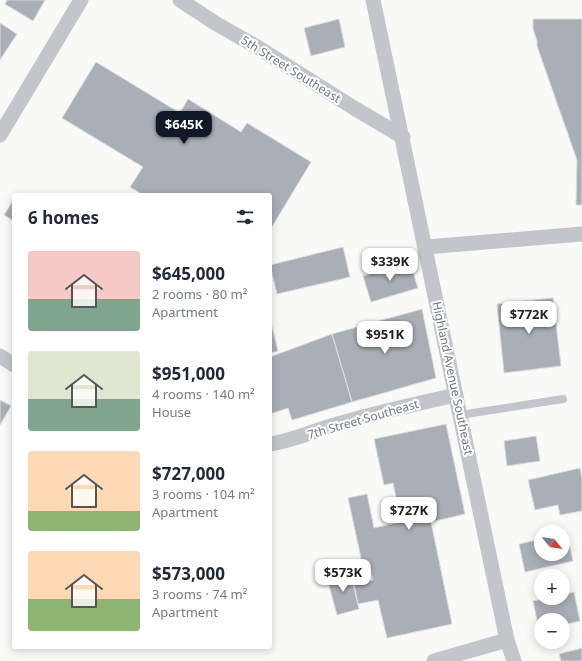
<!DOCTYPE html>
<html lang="en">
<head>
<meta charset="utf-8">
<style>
	:root { --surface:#fff; --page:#f6f6f7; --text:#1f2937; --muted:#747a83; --accent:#111827 }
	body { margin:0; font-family:"Noto Sans",sans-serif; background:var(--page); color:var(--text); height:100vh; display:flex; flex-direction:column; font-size:15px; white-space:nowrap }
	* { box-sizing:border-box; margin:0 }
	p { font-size:13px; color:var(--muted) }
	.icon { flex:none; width:22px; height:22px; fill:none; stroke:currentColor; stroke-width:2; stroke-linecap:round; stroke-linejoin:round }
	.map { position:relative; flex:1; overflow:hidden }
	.details { position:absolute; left:12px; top:193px; width:260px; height:456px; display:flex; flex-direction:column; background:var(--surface); border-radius:4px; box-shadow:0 2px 10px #0003 }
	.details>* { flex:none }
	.needle { width:26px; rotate:120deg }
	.tools { position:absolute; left:534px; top:525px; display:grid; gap:8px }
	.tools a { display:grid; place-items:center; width:36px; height:36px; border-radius:50%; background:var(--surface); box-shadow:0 2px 10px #0003; font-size:20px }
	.price { position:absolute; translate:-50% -34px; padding:0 9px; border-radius:8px; background:#fff; color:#222; font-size:13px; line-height:26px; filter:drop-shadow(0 1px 2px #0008) }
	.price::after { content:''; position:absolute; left:50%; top:24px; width:12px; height:9px; margin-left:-6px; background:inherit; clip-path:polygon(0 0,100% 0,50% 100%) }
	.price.on { background:var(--accent); color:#fff }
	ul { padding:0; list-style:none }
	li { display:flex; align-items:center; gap:12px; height:100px; padding:0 16px }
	li span { display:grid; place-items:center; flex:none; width:112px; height:80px; border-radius:4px; color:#555 }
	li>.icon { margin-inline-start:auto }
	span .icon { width:48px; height:48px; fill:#fffc; stroke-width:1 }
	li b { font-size:17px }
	h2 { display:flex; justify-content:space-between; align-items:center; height:48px; padding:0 16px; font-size:17px }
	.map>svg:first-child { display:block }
	.building { fill:#a9afb6; stroke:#dbdcda }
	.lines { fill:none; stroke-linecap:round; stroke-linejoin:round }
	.service { stroke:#c2c5c9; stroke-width:8 }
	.minor { stroke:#c2c5c9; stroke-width:15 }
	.labels { text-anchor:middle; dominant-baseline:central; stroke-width:4; stroke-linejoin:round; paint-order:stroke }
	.street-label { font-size:12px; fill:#6c7785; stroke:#fff }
</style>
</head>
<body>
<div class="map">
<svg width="582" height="661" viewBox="0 0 582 661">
	<rect width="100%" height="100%" fill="#f9faf8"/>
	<!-- building -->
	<path class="building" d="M 7,0 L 45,0 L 33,21 L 5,4 Z
		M 339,19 L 345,47 L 311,56 L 304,28 Z
		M 533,19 L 582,19 L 582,205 L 576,205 L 577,160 L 537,46 L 537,41 L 533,29 Z
		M 0,23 L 17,34 L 0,60 Z
		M 96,62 L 180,113 L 188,99 L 241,132 L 247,123 L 311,162 L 270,230 L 270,195 L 139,195 L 140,193 L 130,187 L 143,167 L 62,118 Z
		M 14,199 L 14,221 L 4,215 Z
		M 343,247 L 350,277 L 277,294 L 270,265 Z
		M 410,263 L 418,288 L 371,302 L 363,276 Z
		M 553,298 L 561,366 L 504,373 L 497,304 Z
		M 422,309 L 436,378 L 352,402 L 332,334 Z
		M 270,319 L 278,351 L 270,353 Z
		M 332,334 L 352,402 L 292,420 L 288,408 L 270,414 L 270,357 Z
		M 0,400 L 11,406 L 0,425 Z
		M 446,424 L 465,514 L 431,522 L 452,624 L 387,638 L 378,600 L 358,604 L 354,584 L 373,580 L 370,565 L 363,567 L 348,498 L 367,494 L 374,528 L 401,522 L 393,483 L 384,485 L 374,439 Z
		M 536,436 L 540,461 L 507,466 L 504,441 Z
		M 580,468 L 582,479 L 582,511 L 560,515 L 558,505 L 535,510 L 528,480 Z
		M 567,533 L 573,561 L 525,572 L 519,544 L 541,539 L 541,554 L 563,554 L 563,534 Z
		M 350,572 L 359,609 L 337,615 L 327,578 Z
		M 574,592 L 580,621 L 563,625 L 563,620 L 541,620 L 541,630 L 539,630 L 533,601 L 548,598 L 563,598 L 563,595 Z
		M 582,648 L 582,661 L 561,661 L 559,654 Z"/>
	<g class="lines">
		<!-- service -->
		<path class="service" d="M 460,415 L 563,399"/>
		<!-- minor -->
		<path class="minor" d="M 180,0 L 215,23 L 259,48 L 354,108 L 403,137
			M 373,0 L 507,640 L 514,661
			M 0,135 L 81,0
			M 426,247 L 582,234
			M 0,356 L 14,365
			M 270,444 C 292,441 313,431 334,425 C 374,413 415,404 456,395
			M 434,661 L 507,640"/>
	</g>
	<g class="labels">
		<!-- street labels -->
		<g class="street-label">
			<text transform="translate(291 69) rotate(32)">5th Street Southeast</text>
			<text transform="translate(453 378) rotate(78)">Highland Avenue Southeast</text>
			<text transform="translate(363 419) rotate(-16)">7th Street Southeast</text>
		</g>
	</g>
</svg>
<div class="tools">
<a><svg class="needle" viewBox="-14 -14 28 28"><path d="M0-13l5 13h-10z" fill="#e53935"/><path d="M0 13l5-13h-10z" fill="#747a83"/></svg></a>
<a>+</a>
<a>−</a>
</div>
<b class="price on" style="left:184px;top:145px">$645K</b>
<b class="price" style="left:390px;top:282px">$339K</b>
<b class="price" style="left:529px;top:335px">$772K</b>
<b class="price" style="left:385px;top:355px">$951K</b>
<b class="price" style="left:409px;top:531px">$727K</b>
<b class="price" style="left:343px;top:593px">$573K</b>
<section class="details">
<h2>6 homes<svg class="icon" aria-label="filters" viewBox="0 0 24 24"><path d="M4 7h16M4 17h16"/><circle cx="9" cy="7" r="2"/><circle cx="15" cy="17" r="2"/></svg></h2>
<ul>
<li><span style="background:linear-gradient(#f6c9c9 60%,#7fa58c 0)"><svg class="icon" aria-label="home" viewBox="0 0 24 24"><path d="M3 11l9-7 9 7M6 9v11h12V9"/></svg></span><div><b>$645,000</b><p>2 rooms · 80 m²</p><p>Apartment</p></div></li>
<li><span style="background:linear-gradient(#dfe7d0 60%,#7fa58c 0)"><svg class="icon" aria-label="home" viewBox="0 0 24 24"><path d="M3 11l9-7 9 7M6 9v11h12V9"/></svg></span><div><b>$951,000</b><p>4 rooms · 140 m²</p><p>House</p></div></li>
<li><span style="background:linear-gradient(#ffd9b3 75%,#8fb573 0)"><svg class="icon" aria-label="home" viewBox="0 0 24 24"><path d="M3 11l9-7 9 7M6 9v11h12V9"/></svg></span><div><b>$727,000</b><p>3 rooms · 104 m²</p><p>Apartment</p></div></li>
<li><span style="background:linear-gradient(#ffd9b3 60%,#8fb573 0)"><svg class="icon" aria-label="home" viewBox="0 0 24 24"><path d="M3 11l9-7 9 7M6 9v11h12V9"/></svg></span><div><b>$573,000</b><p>3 rooms · 74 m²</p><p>Apartment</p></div></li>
</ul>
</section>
</div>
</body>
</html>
